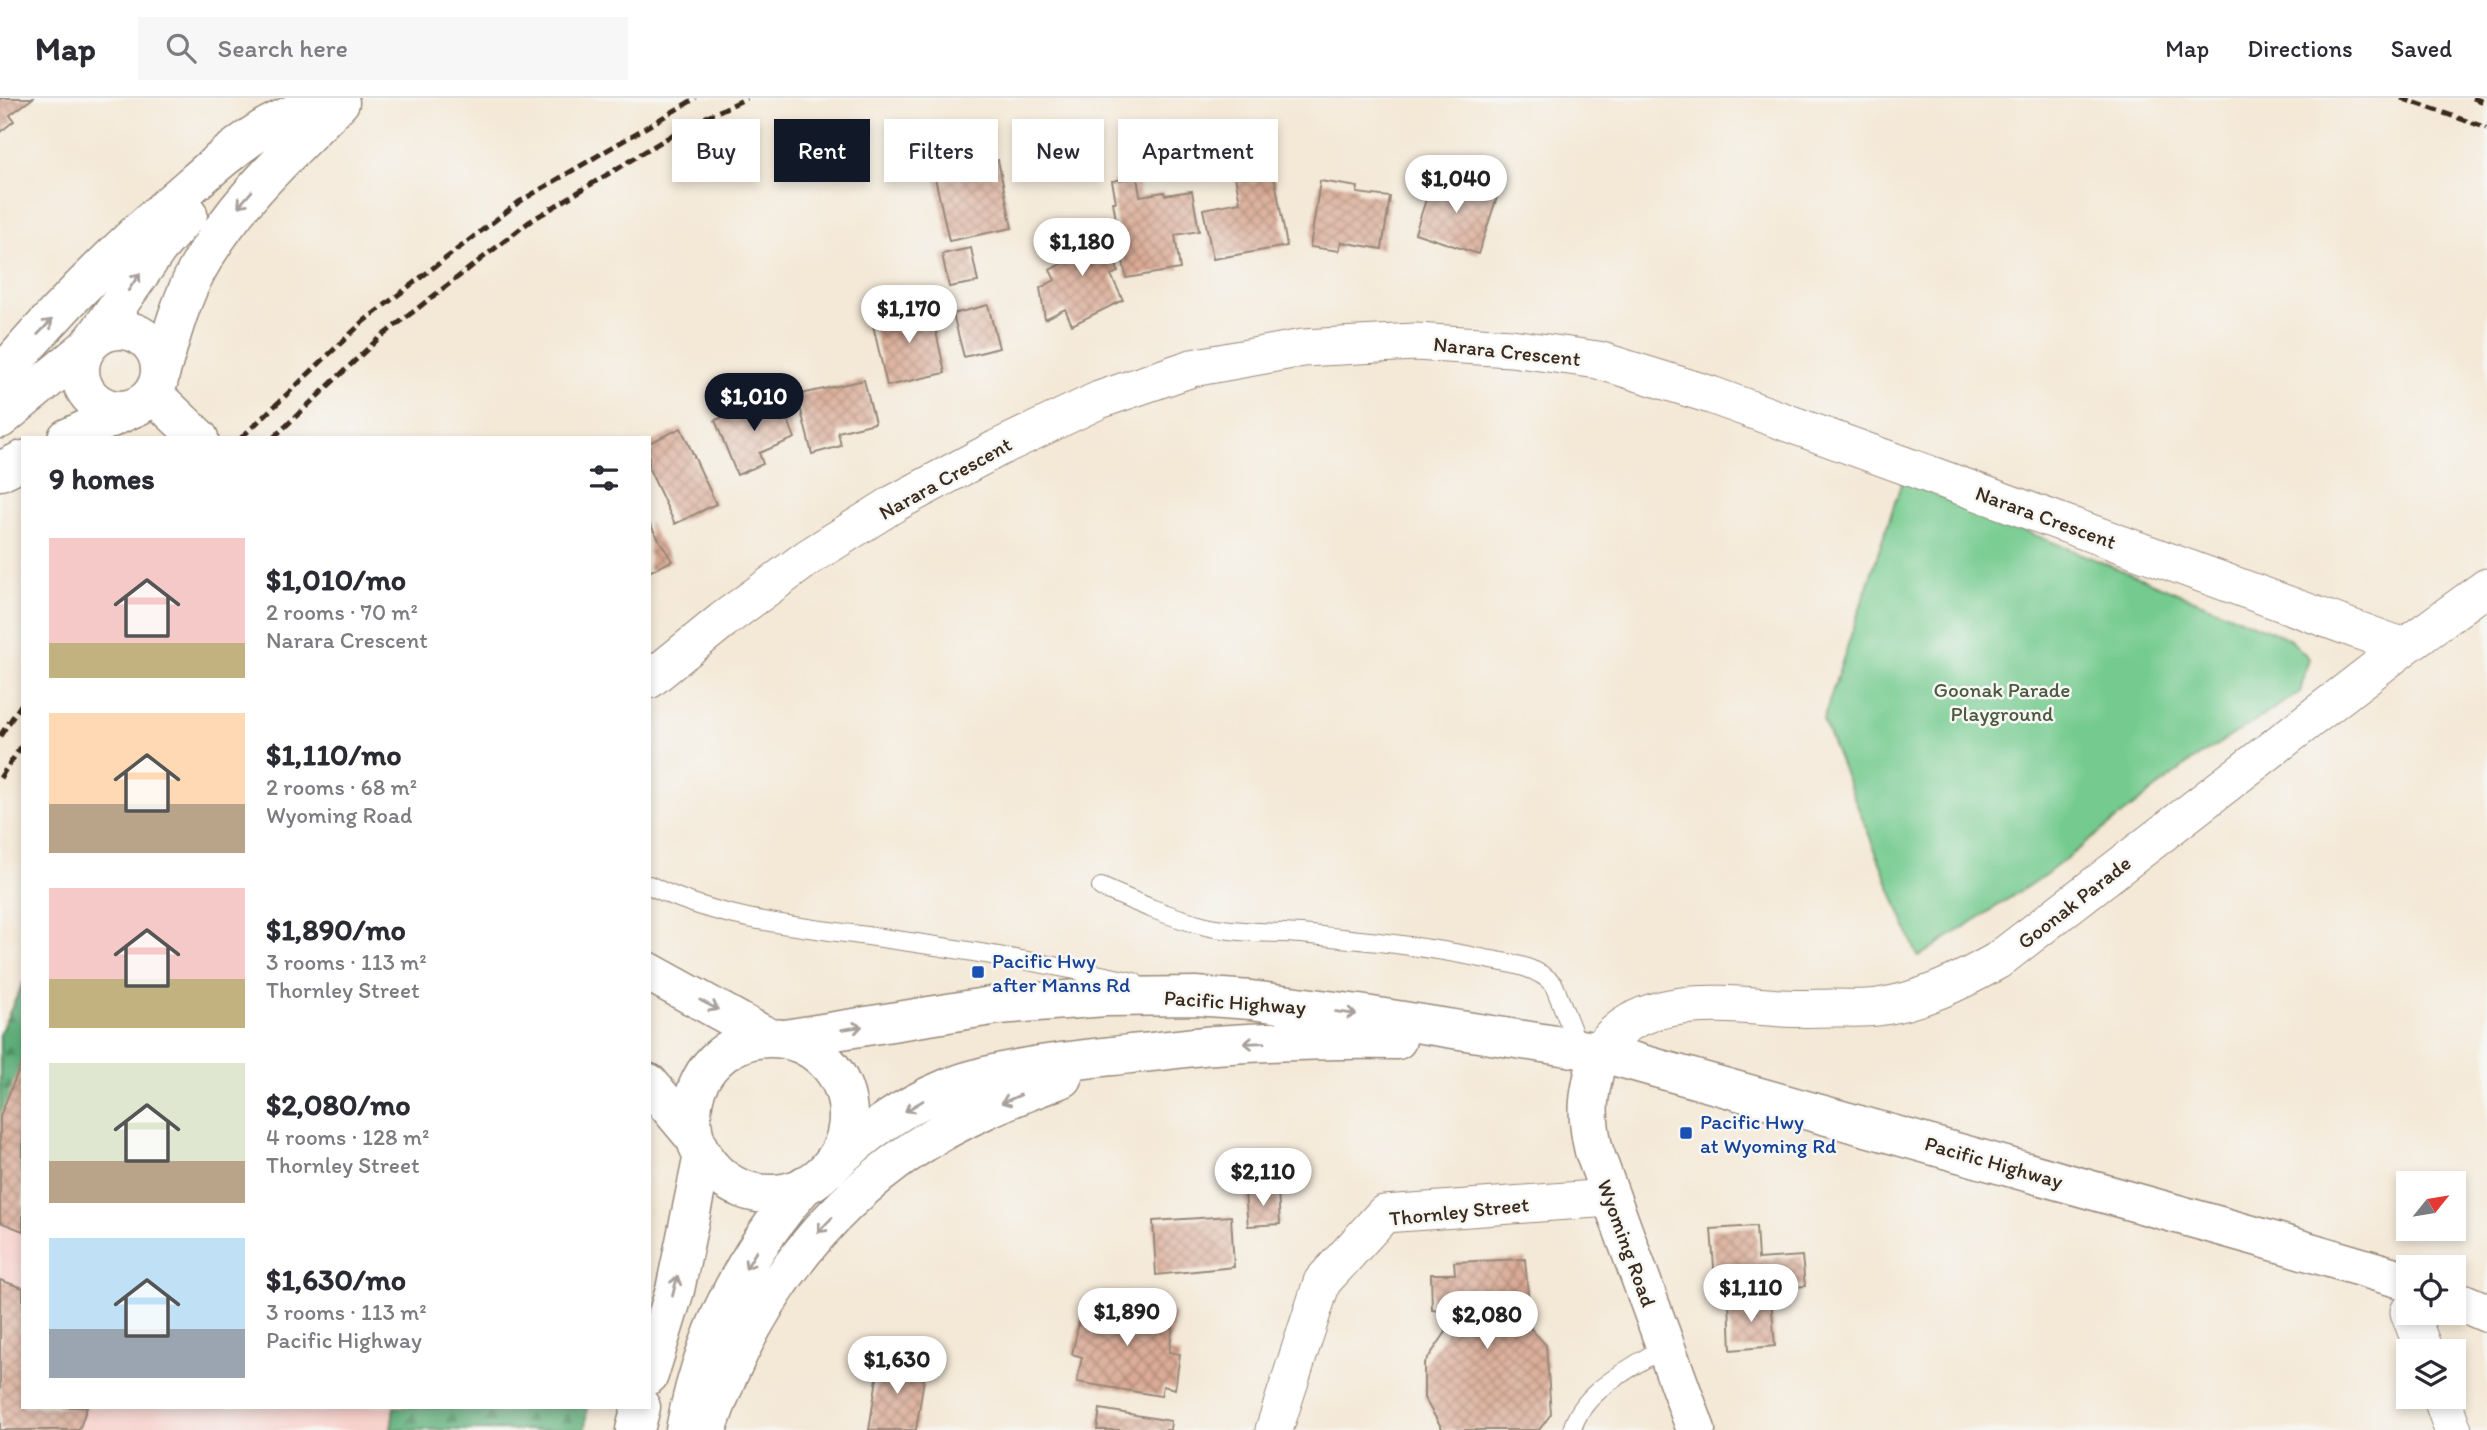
<!DOCTYPE html>
<html lang="en">
<head>
<meta charset="utf-8">
<style>
	:root { --surface:#fff; --page:#f7f7f7; --text:#2b2b33; --muted:#7c7c81; --line:#e1e1e2; --accent:#111827 }
	body { margin:0; font-family:Itim,sans-serif; background:var(--page); color:var(--text); height:100vh; display:flex; flex-direction:column; font-size:26px; white-space:nowrap }
	* { box-sizing:border-box; margin:0 }
	p { font-size:23px; color:var(--muted) }
	.icon { flex:none; width:38px; height:38px; fill:none; stroke:currentColor; stroke-width:2; stroke-linecap:round; stroke-linejoin:round }
	.map { position:relative; flex:1; overflow:hidden }
	.sheet { position:absolute; left:21px; top:338px; width:630px; height:973px; display:flex; flex-direction:column; background:var(--surface); border-radius:0px; box-shadow:0 4px 10px #0003 }
	.sheet>* { flex:none }
	.top-card { position:absolute; left:672px; top:21px; width:665px; height:63px; display:flex; gap:14px }
	.needle { width:46px; rotate:60deg }
	.buttons { position:absolute; left:2396px; top:1073px; display:grid; gap:14px }
	.buttons a { display:grid; place-items:center; width:70px; height:70px; border-radius:0px; background:var(--surface); box-shadow:0 4px 10px #0003; font-size:35px }
	.price { position:absolute; translate:-50% -60px; padding:0 16px; border-radius:24px; background:#fff; color:#222; font-size:23px; line-height:46px; filter:drop-shadow(0 2px 4px #0008) }
	.price::after { content:''; position:absolute; left:50%; top:42px; width:21px; height:16px; margin-left:-10px; background:inherit; clip-path:polygon(0 0,100% 0,50% 100%) }
	.price.active { background:var(--accent); color:#fff }
	ul { padding:0; list-style:none }
	li { display:flex; align-items:center; gap:21px; height:175px; padding:0 28px }
	li span { display:grid; place-items:center; flex:none; width:196px; height:140px; border-radius:0px; color:#555 }
	li>.icon { margin-inline-start:auto }
	span .icon { width:84px; height:84px; fill:#fffc; stroke-width:1 }
	li b { font-size:30px }
	h2 { display:flex; justify-content:space-between; align-items:center; height:84px; padding:0 28px; font-size:30px }
	.tag { padding:0 24px; border-radius:0px; background:var(--surface); box-shadow:0 4px 10px #0003; font-size:24px; line-height:63px }
	.tag.active { background:var(--accent); color:#fff }
	header { display:flex; align-items:center; gap:42px; box-sizing:border-box; height:98px; padding:0 35px; background:var(--surface); border-bottom:2px solid var(--line) }
	header strong { font-size:33px }
	nav { display:flex; gap:38px; margin-inline-start:auto; font-size:24px }
	.search { width:490px; height:63px; background:var(--page); display:flex; align-items:center; gap:18px; box-sizing:border-box; padding:0 24px; border-radius:0px; color:var(--muted); font-size:26px }
	.map>svg:first-child { display:block }
	.built { fill:#f7d0cb }
	.green { fill:#74cb8f; stroke:#587a56; stroke-width:2 }
	.forest { fill:url(#forest-firs); stroke:#4d6c4c; stroke-width:2 }
	.building { fill:url(#building-cross-hatch) }
	.lines { fill:none; stroke-linecap:round; stroke-linejoin:round }
	.service-casing { stroke:#98897a; stroke-width:20 }
	.minor-casing { stroke:#98897a; stroke-width:39 }
	.tertiary-casing { stroke:#98897a; stroke-width:41 }
	.secondary-casing { stroke:#98897a; stroke-width:41 }
	.primary-casing { stroke:#98897a; stroke-width:41 }
	.service { stroke:#fff; stroke-width:18 }
	.minor { stroke:#fff; stroke-width:37 }
	.tertiary { stroke:#fff; stroke-width:38 }
	.secondary { stroke:#fff; stroke-width:38 }
	.primary { stroke:#fff; stroke-width:38 }
	.rail { stroke:#3b2a1e; stroke-width:5; stroke-dasharray:10 5; stroke-linecap:butt }
	.oneway { stroke:#a79f9a }
	.transit-dot { fill:#1a4fb4; stroke:#f6f6f2; stroke-width:2.5 }
	.labels { text-anchor:middle; dominant-baseline:central; stroke-width:5; stroke-linejoin:round; paint-order:stroke }
	.street-label { font-size:21px; fill:#3b2a1e; stroke:#f6f6f2 }
	.park-label { font-size:21px; fill:#4c5a40; stroke:#f6f6f2 }
	.transit-label { font-size:21px; fill:#164399; stroke:#f6f6f2; text-anchor:start }
</style>
</head>
<body>
<header>
<strong>Map</strong>
<div class="search"><svg class="icon" aria-label="search" viewBox="0 0 24 24"><circle cx="10" cy="10" r="6"/><path d="M15 15l6 6"/></svg>Search here</div>
<nav><a>Map</a><a>Directions</a><a>Saved</a></nav>
</header>
<div class="map">
<svg width="2487" height="1332" viewBox="0 0 2487 1332">
	<defs>
		<pattern id="forest-firs" width="22" height="20" patternUnits="userSpaceOnUse" patternTransform="scale(1.75)"><rect width="22" height="20" fill="#5faf7a"/><path d="M5 1l3.5 6h-7zM16 11l3.5 6h-7z" fill="#508f63"/></pattern>
		<pattern id="building-cross-hatch" width="8" height="8" patternUnits="userSpaceOnUse" patternTransform="scale(1.75)"><rect width="8" height="8" fill="#daab96"/><path d="M0 0l8 8M0 8l8-8" fill="none" stroke="#b28b7a"/></pattern>
	</defs>
	<rect width="100%" height="100%" fill="#f6f6f2"/>
	<filter id="ink" filterUnits="userSpaceOnUse"><feTurbulence type="fractalNoise" baseFrequency=".0143" numOctaves="2"/><feDisplacementMap in="SourceGraphic" scale="14" xChannelSelector="R" yChannelSelector="G"/><feConvolveMatrix kernelMatrix="1 2 1 2 8 2 1 2 1" color-interpolation-filters="sRGB"/></filter>
	<filter id="wash" filterUnits="userSpaceOnUse"><feTurbulence type="fractalNoise" baseFrequency=".00686" numOctaves="4" result="noise"/><feDisplacementMap in="SourceGraphic" scale="28" xChannelSelector="R" yChannelSelector="G"/><feGaussianBlur stdDeviation="1.57" result="paint"/><feColorMatrix in="noise" values="0 0 0 0 0 0 0 0 0 0 0 0 0 0 0 0 0 1.4 0 .05"/><feComposite in="paint" operator="in"/></filter>
	<g filter="url(#wash)">
		<rect width="100%" height="100%" fill="#f4e8d6"/>
		<!-- built -->
		<path class="built" d="M 23,1064 L 23,1309 L 394,1309 L 391,1332 L 0,1332 L 0,1114 Z"/>
		<!-- green -->
		<path class="green" d="M 1902,383 L 2288,540 L 2309,560 L 2300,594 L 2190,664 L 2045,777 L 1918,859 L 1823,622 Z"/>
		<!-- forest -->
		<path class="forest" d="M 23,885 L 23,1064 L 0,1114 L 0,935 Z
			M 394,1309 L 587,1309 L 585,1332 L 391,1332 Z"/>
		<g id="blocks">
			<!-- building -->
			<path class="building" d="M 0,0 L 33,0 L 10,17 L 14,23 L 0,34 Z
				M 998,62 L 1012,130 L 949,143 L 934,75 Z
				M 1272,66 L 1287,148 L 1213,161 L 1203,111 L 1240,104 L 1234,73 Z
				M 1434,77 L 1497,99 L 1478,156 L 1415,135 Z
				M 1137,79 L 1140,98 L 1164,94 L 1165,97 L 1192,93 L 1199,133 L 1175,137 L 1180,171 L 1126,180 L 1113,104 L 1116,104 L 1112,83 Z
				M 1320,83 L 1358,89 L 1357,95 L 1390,99 L 1382,151 L 1341,144 L 1339,153 L 1310,149 Z
				M 1088,124 L 1101,152 L 1112,147 L 1118,174 L 1111,177 L 1123,202 L 1072,227 L 1065,211 L 1045,221 L 1040,190 L 1055,182 L 1050,172 L 1068,162 L 1057,140 Z
				M 971,150 L 978,184 L 949,189 L 942,156 Z
				M 930,206 L 945,275 L 887,288 L 872,223 L 883,220 L 882,217 Z
				M 988,207 L 999,250 L 964,259 L 953,216 Z
				M 864,282 L 875,325 L 838,334 L 841,348 L 812,356 L 797,297 Z
				M 779,299 L 795,340 L 759,355 L 763,366 L 737,377 L 715,322 Z
				M 681,330 L 716,406 L 675,426 L 649,371 L 649,345 Z
				M 649,425 L 672,463 L 649,474 Z
				M 23,961 L 23,1133 L 0,1124 L 0,1018 Z
				M 1278,1093 L 1280,1126 L 1248,1128 L 1245,1095 Z
				M 1231,1118 L 1234,1169 L 1156,1177 L 1153,1123 Z
				M 1756,1128 L 1758,1161 L 1802,1158 L 1805,1188 L 1716,1195 L 1711,1131 Z
				M 1525,1161 L 1531,1231 L 1546,1247 L 1551,1316 L 1539,1332 L 1443,1332 L 1424,1300 L 1424,1266 L 1446,1234 L 1445,1213 L 1432,1212 L 1431,1176 L 1455,1176 L 1454,1164 Z
				M 0,1182 L 23,1190 L 23,1309 L 87,1309 L 79,1332 L 0,1332 Z
				M 1094,1200 L 1175,1215 L 1169,1254 L 1180,1256 L 1175,1291 L 1163,1288 L 1161,1298 L 1077,1284 L 1082,1259 L 1072,1256 L 1080,1220 L 1089,1222 Z
				M 1771,1200 L 1775,1248 L 1731,1252 L 1729,1203 Z
				M 880,1261 L 926,1268 L 916,1332 L 869,1332 Z
				M 1100,1311 L 1171,1323 L 1170,1332 L 1097,1332 Z"/>
		</g>
	</g>
	<g filter="url(#ink)">
		<use href="#blocks" fill-opacity="0" stroke="#98897a" stroke-width="2"/>
		<g class="lines">
			<!-- service casing -->
			<g class="service-casing">
				<path id="service" d="M 649,787 C 720,823 804,829 882,840 C 967,852 1050,866 1134,884
					M 1101,789 C 1135,804 1169,819 1206,828 C 1236,835 1270,834 1301,836 C 1363,842 1425,848 1486,861 C 1508,865 1538,868 1554,887 L 1579,950
					M 1572,1332 C 1582,1292 1633,1270 1665,1248"/>
			</g>
			<!-- minor casing -->
			<g class="minor-casing">
				<path id="minor" d="M 649,582 L 723,522 L 809,459 L 895,405 L 998,350 L 1099,302 L 1192,270 L 1303,250 L 1415,244 L 1511,250 L 1598,262 L 1711,297 L 2404,549
					M 1599,954 C 1637,894 1721,906 1782,910 C 1800,911 1817,910 1835,910 C 1849,910 1864,911 1878,909 C 1921,903 1960,884 1997,863 L 2404,549 L 2487,489
					M 2409,1214 L 2424,1253
					M 2441,1298 L 2453,1332
					M 1274,1332 L 1322,1184 L 1384,1116 L 1610,1100"/>
			</g>
			<!-- tertiary casing -->
			<g class="tertiary-casing">
				<path id="tertiary" d="M 1599,954 C 1589,994 1584,1012 1594,1053 L 1696,1332"/>
			</g>
			<!-- secondary casing -->
			<g class="secondary-casing">
				<path id="secondary" d="M 95,240 L 158,150 L 188,116
					M 161,273 C 171,239 180,204 197,172 C 233,106 288,56 340,4
					M 0,279 C 57,211 120,148 188,90 C 212,69 236,48 263,31 C 285,18 309,10 331,0"/>
			</g>
			<!-- primary casing -->
			<g class="primary-casing">
				<path id="primary" d="M80 272a40 40 0 1 1 80 0a40 40 0 1 1-80 0Z
					M 153,296 L 199,340
					M 0,321 L 85,251
					M 67,340 L 133,310
					M 0,373 L 23,362
					M 649,874 L 769,940
					M692 1018a78 78 0 1 1 156 0a78 78 0 1 1-156 0Z
					M 785,941 L 998,907 L 1106,899 L 1195,898 L 1251,902 L 1359,916 L 1599,954 L 2259,1139 L 2408,1183
					M 649,985 L 695,1040
					M 828,1071 C 861,1038 903,1008 947,990 C 1005,968 1069,963 1130,956 C 1159,954 1187,949 1215,947 C 1275,943 1336,941 1397,942
					M 2454,1201 L 2487,1215
					M 649,1277 L 675,1192 L 703,1057
					M 635,1332 L 641,1309
					M 685,1332 C 702,1240 743,1157 805,1087
					M 707,1332 C 746,1218 813,1119 914,1051 C 960,1020 1012,999 1063,980"/>
			</g>
			<!-- service -->
			<use href="#service" class="service"/>
			<!-- minor -->
			<use href="#minor" class="minor"/>
			<!-- tertiary -->
			<use href="#tertiary" class="tertiary"/>
			<!-- secondary -->
			<use href="#secondary" class="secondary"/>
			<!-- primary -->
			<use href="#primary" class="primary"/>
			<!-- rail -->
			<path class="rail" d="M 2401,0 L 2487,30
				M 2473,0 L 2487,5
				M 241,340 L 364,223 L 519,104 L 696,0
				M 273,340 L 378,241 L 529,124 L 687,28 L 747,0
				M 0,638 L 23,604
				M 0,680 L 23,646"/>
		</g>
		<!-- one-way arrows -->
		<defs><path id="oneway-shaft" d="M-6 0H5M1.5-3L5.5 0L1.5 3" fill="none" stroke-width="1.6" stroke-linecap="round" stroke-linejoin="round" transform="scale(1.75)"/></defs>
		<g class="oneway">
			<use href="#oneway-shaft" transform="translate(245 101) rotate(131)"/>
			<use href="#oneway-shaft" transform="translate(134 184) rotate(-56)"/>
			<use href="#oneway-shaft" transform="translate(45 229) rotate(-46)"/>
			<use href="#oneway-shaft" transform="translate(709 907) rotate(28)"/>
			<use href="#oneway-shaft" transform="translate(1346 915) rotate(7)"/>
			<use href="#oneway-shaft" transform="translate(852 930) rotate(-9)"/>
			<use href="#oneway-shaft" transform="translate(1254 945) rotate(178)"/>
			<use href="#oneway-shaft" transform="translate(1011 1001) rotate(157)"/>
			<use href="#oneway-shaft" transform="translate(914 1008) rotate(149)"/>
			<use href="#oneway-shaft" transform="translate(825 1127) rotate(134)"/>
			<use href="#oneway-shaft" transform="translate(751 1162) rotate(121)"/>
			<use href="#oneway-shaft" transform="translate(675 1188) rotate(-76)"/>
		</g>
	</g>
	<!-- markers -->
	<g class="transit-dot">
		<rect x="971" y="867" width="14" height="14" rx="3.5"/>
		<rect x="1679" y="1028" width="14" height="14" rx="3.5"/>
	</g>
	<g class="labels">
		<!-- street labels -->
		<g class="street-label">
			<text transform="translate(1507 253) rotate(6)">Narara Crescent</text>
			<text transform="translate(945 380) rotate(-29)">Narara Crescent</text>
			<text transform="translate(2046 419) rotate(20)">Narara Crescent</text>
			<text transform="translate(2074 804) rotate(-38)">Goonak Parade</text>
			<text transform="translate(1235 904) rotate(4)">Pacific Highway</text>
			<text transform="translate(1994 1064) rotate(16)">Pacific Highway</text>
			<text transform="translate(1459 1113) rotate(-6)">Thornley Street</text>
			<text transform="translate(1627 1145) rotate(70)">Wyoming Road</text>
		</g>
		<!-- park labels -->
		<g class="park-label">
			<text x="2002" y="591">Goonak Parade<tspan x="2002" dy="24">Playground</tspan></text>
		</g>
		<!-- transit labels -->
		<g class="transit-label">
			<text x="992" y="862">Pacific Hwy<tspan x="992" dy="24">after Manns Rd</tspan></text>
			<text x="1700" y="1023">Pacific Hwy<tspan x="1700" dy="24">at Wyoming Rd</tspan></text>
		</g>
	</g>
</svg>
<div class="buttons">
<a><svg class="needle" viewBox="-14 -14 28 28"><path d="M0-13l5 13h-10z" fill="#e53935"/><path d="M0 13l5-13h-10z" fill="#7c7c81"/></svg></a>
<a><svg class="icon" aria-label="locate" viewBox="0 0 24 24"><circle cx="12" cy="12" r="6"/><path d="M12 2v4M12 18v4M2 12h4M18 12h4"/></svg></a>
<a><svg class="icon" aria-label="layers" viewBox="0 0 24 24"><path d="M12 4l9 5-9 5-9-5zM3 14l9 5 9-5"/></svg></a>
</div>
<b class="price" style="left:1456px;top:117px">$1,040</b>
<b class="price" style="left:1082px;top:180px">$1,180</b>
<b class="price" style="left:909px;top:247px">$1,170</b>
<b class="price active" style="left:754px;top:335px">$1,010</b>
<b class="price" style="left:1263px;top:1110px">$2,110</b>
<b class="price" style="left:1751px;top:1226px">$1,110</b>
<b class="price" style="left:1127px;top:1250px">$1,890</b>
<b class="price" style="left:1487px;top:1253px">$2,080</b>
<b class="price" style="left:897px;top:1298px">$1,630</b>
<div class="top-card">
<a class="tag">Buy</a>
<a class="tag active">Rent</a>
<a class="tag">Filters</a>
<a class="tag">New</a>
<a class="tag">Apartment</a>
</div>
<section class="sheet">
<h2>9 homes<svg class="icon" aria-label="filters" viewBox="0 0 24 24"><path d="M4 7h16M4 17h16"/><circle cx="9" cy="7" r="2"/><circle cx="15" cy="17" r="2"/></svg></h2>
<ul>
<li><span style="background:linear-gradient(#f6c9c9 75%,#c2b280 0)"><svg class="icon" aria-label="home" viewBox="0 0 24 24"><path d="M3 11l9-7 9 7M6 9v11h12V9"/></svg></span><div><b>$1,010/mo</b><p>2 rooms · 70 m²</p><p>Narara Crescent</p></div></li>
<li><span style="background:linear-gradient(#ffd9b3 65%,#b9a48a 0)"><svg class="icon" aria-label="home" viewBox="0 0 24 24"><path d="M3 11l9-7 9 7M6 9v11h12V9"/></svg></span><div><b>$1,110/mo</b><p>2 rooms · 68 m²</p><p>Wyoming Road</p></div></li>
<li><span style="background:linear-gradient(#f6c9c9 65%,#c2b280 0)"><svg class="icon" aria-label="home" viewBox="0 0 24 24"><path d="M3 11l9-7 9 7M6 9v11h12V9"/></svg></span><div><b>$1,890/mo</b><p>3 rooms · 113 m²</p><p>Thornley Street</p></div></li>
<li><span style="background:linear-gradient(#dfe7d0 70%,#b9a48a 0)"><svg class="icon" aria-label="home" viewBox="0 0 24 24"><path d="M3 11l9-7 9 7M6 9v11h12V9"/></svg></span><div><b>$2,080/mo</b><p>4 rooms · 128 m²</p><p>Thornley Street</p></div></li>
<li><span style="background:linear-gradient(#bfe0f5 65%,#9aa5b1 0)"><svg class="icon" aria-label="home" viewBox="0 0 24 24"><path d="M3 11l9-7 9 7M6 9v11h12V9"/></svg></span><div><b>$1,630/mo</b><p>3 rooms · 113 m²</p><p>Pacific Highway</p></div></li>
</ul>
</section>
</div>
</body>
</html>
